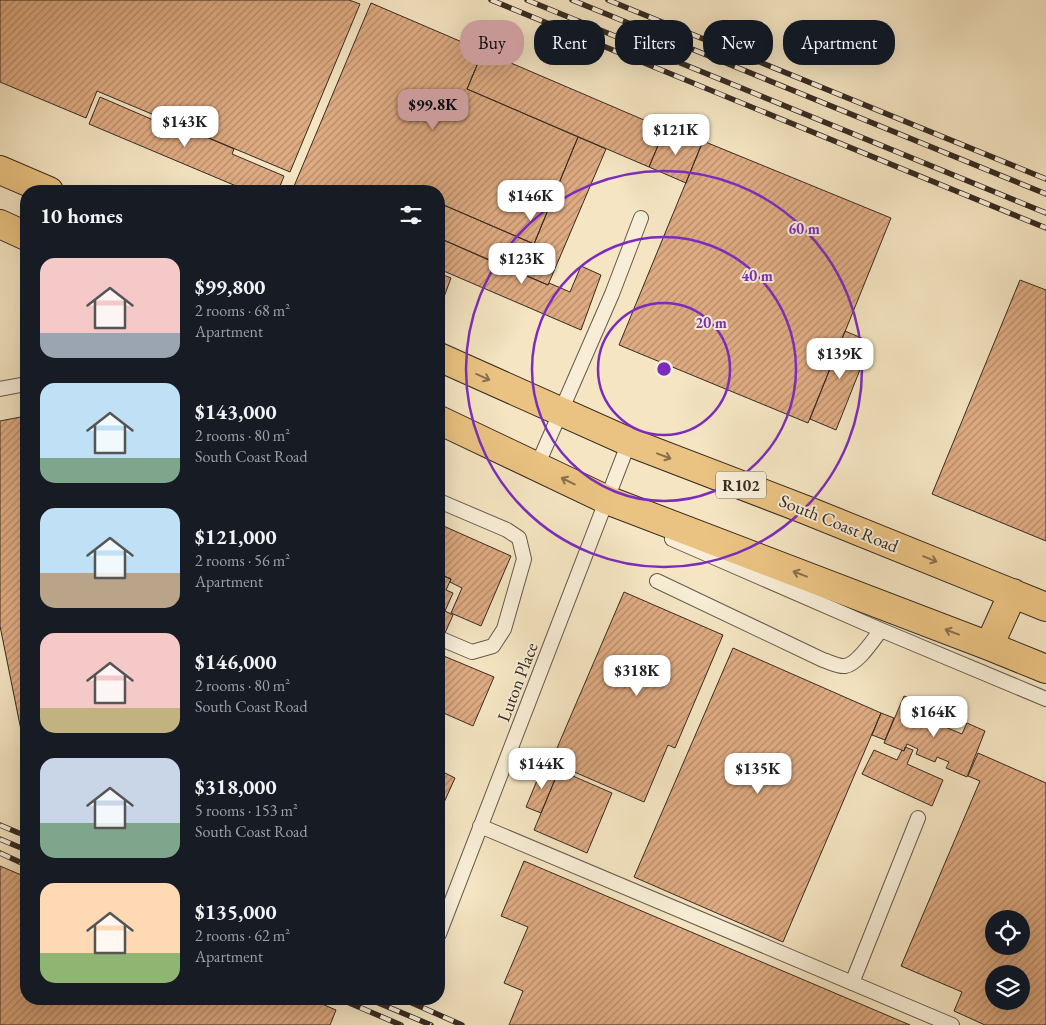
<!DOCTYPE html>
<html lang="en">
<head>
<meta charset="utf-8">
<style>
	:root { --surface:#171b24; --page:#20242c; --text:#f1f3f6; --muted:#9ea1a6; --accent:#c59692 }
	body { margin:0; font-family:"EB Garamond",serif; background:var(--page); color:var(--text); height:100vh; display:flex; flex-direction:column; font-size:19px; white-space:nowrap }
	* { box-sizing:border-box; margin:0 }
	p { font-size:16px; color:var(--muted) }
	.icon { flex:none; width:28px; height:28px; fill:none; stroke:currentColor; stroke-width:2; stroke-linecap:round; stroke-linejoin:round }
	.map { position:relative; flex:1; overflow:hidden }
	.details { position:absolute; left:20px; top:185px; width:425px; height:820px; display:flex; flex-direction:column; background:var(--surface); border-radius:20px; box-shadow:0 5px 20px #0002 }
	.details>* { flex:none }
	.hud { position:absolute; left:460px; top:20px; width:475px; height:45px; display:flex; gap:10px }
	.controls { position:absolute; left:985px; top:910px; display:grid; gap:10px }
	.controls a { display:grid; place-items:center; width:45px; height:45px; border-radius:50%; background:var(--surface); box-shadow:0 5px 20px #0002; font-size:25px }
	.price { position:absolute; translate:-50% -42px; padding:0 11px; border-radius:10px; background:#fff; color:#222; font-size:16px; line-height:32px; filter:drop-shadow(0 1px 2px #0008) }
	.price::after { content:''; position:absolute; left:50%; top:30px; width:15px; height:11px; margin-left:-8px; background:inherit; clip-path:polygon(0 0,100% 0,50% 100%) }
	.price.on { background:var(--accent); color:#111 }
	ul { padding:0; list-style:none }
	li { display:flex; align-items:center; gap:15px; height:125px; padding:0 20px }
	li span { display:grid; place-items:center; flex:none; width:140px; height:100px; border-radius:15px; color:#555 }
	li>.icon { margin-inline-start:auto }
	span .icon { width:60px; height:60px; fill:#fffc; stroke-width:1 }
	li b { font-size:21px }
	h2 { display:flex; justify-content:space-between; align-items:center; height:60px; padding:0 20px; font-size:21px }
	.tag { padding:0 18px; border-radius:20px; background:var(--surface); box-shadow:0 5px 20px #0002; font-size:18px; line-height:45px }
	.tag.on { background:var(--accent); color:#111 }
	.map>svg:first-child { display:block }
	.building { fill:url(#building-hatch); stroke:#362b22; fill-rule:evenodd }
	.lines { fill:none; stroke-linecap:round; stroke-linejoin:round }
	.lane-casing { stroke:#665a4a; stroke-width:16 }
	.highway-casing { stroke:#362b22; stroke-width:30 }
	.lane { stroke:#f8eed7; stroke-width:14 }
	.highway { stroke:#eac281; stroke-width:28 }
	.rail-casing { stroke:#362b22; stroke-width:5.5 }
	.rail { stroke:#f8eed7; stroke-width:4; stroke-dasharray:11; stroke-linecap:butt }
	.oneway { stroke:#876f4d }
	.ring { fill:none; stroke:#7b2cbf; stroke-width:2.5 }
	.labels { text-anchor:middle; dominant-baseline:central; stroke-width:4; stroke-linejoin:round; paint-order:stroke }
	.shield { fill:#f8eed7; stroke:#706658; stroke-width:1 }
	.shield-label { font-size:16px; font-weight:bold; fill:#362b22 }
	.street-label { font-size:18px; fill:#362b22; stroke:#f8eed7 }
	.centre { fill:#7b2cbf; stroke:#f8eed7; stroke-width:2.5 }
	.ring-label { font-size:15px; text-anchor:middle; font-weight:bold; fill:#7b2cbf; stroke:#f8eed7; stroke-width:4; stroke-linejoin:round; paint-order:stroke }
</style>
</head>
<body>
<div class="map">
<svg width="1046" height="1025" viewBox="0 0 1046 1025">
	<defs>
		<pattern id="building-hatch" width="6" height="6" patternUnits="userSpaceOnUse" patternTransform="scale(1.25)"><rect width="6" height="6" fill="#dfab82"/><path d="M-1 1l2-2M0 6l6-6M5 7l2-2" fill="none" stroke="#b68b6a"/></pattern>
	</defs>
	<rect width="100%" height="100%" fill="#f5e5c2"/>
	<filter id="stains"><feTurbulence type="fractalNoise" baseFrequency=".004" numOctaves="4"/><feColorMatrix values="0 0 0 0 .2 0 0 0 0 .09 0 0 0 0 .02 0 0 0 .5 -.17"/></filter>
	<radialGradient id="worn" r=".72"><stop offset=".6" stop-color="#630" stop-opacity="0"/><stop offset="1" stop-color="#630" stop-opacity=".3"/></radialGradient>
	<!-- building -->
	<path class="building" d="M 0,0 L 349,0 L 360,4 L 290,172 L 97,91 L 86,118 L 0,82 Z
		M 371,3 L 483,51 L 467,89 L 578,137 L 534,244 L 439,203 L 439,191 L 292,191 Z
		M 483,51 L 665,129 L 649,167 L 467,89 Z
		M 100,97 L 188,135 L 190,130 L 234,149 L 232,154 L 284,176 L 278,191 L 248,191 L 89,124 Z
		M 665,129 L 702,143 L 686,183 L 649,167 Z
		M 578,137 L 606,149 L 548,285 L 503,266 L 511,248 L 501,243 L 493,262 L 439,238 L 439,203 L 534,244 Z
		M 703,141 L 891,218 L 808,423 L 619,345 Z
		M 439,238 L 548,285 L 549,283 L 570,292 L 581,266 L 601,275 L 581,330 L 439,269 Z
		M 441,274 L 451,278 L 444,297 L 439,295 L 439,279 Z
		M 1020,280 L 1046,290 L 1046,541 L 932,494 Z
		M 845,331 L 871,342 L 836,430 L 810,419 Z
		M 26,416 L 26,755 L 0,626 L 0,421 Z
		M 439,524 L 511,556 L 481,626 L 451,613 L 462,588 L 450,582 L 451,579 L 439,574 Z
		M 439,574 L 451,579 L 446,590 L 453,593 L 445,611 L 453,615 L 445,633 L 439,630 Z
		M 624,592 L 723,635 L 675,748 L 668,745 L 644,802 L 551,762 Z
		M 733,648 L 881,713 L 783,942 L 634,877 Z
		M 439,654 L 494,677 L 473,726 L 439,711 Z
		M 904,696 L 924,704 L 919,716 L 962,734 L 967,723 L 985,731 L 967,777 L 946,768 L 949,762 L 937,757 L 935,762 L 916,754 L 918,749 L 907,744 L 904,751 L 884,743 Z
		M 881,713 L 894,718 L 885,740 L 872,735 Z
		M 905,747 L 913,750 L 907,764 L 943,780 L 932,806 L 862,774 L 874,750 L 897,760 L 902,750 L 904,751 Z
		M 978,753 L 1046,783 L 1046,1025 L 985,1025 L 954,1011 L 962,992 L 901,966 L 980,781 L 968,776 ZM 994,919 L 1021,919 L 1021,946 L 994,946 ZM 994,974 L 1021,974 L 1021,1001 L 994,1001 Z
		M 543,766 L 558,772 L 541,813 L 526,807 Z
		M 439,770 L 455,778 L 441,809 L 439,808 Z
		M 559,770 L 612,793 L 587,853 L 534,830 Z
		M 524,861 L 910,1025 L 509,1025 L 523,991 L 504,983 L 528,927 L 501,916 Z
		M 0,866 L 26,877 L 26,999 L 310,999 L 336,1010 L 330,1025 L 0,1025 Z"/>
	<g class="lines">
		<!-- lane casing -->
		<g class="lane-casing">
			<path id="lane" d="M 0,389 L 26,384
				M 537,466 L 612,294 L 641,218
				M 439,501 L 507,530 L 519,538 L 524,559 L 504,629 L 493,646 L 472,652 L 439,638
				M 672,539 L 881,630 L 1046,699
				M 657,581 L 823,660 C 830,662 838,667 845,666 C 858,664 873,640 881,630
				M 480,826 L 952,1025
				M 439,934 L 629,442
				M 852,983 L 918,818"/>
		</g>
		<!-- highway casing -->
		<g class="highway-casing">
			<path id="highway" d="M 0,170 L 49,191
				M 0,224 L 26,236
				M 439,357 L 629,442 L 806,510 L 1046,607
				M 439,420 L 607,500 L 989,646 L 1046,669
				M 989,646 L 1013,593"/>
		</g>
		<!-- lane -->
		<use href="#lane" class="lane"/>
		<!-- highway -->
		<use href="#highway" class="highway"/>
		<!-- rail casing -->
		<g class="rail-casing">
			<path id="rail" d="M 491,0 L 1046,228
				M 527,0 L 1046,213
				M 572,0 L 1046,194
				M 608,0 L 1046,179
				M 0,825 L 26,836
				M 0,839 L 26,850
				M 0,853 L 26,865
				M 340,999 L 401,1025
				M 369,999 L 431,1025
				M 403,999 L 462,1025"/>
		</g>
		<!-- rail -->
		<use href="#rail" class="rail"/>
	</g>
	<!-- one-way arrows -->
	<defs><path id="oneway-shaft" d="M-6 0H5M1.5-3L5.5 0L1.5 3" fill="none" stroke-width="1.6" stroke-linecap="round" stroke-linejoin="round" transform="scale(1.25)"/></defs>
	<g class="oneway">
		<use href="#oneway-shaft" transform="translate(483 377) rotate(24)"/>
		<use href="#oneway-shaft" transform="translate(664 456) rotate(21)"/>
		<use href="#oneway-shaft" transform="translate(568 481) rotate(-154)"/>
		<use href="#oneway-shaft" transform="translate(930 559) rotate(22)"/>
		<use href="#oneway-shaft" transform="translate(800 574) rotate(-159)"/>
		<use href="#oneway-shaft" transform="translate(952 632) rotate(-159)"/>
	</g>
	<!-- distance rings -->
	<g class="ring">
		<circle cx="664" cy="369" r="66"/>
		<circle cx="664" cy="369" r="132"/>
		<circle cx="664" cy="369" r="198"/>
	</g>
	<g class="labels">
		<!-- shield labels -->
		<rect class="shield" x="716" y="471.5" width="50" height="27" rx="4"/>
		<g class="shield-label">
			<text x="741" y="485">R102</text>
		</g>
		<!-- street labels -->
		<g class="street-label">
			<text transform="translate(839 523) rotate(22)">South Coast Road</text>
			<text transform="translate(517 682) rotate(-69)">Luton Place</text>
		</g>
	</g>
	<circle cx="664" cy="369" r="8" class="centre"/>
	<g class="ring-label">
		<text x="804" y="234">60 m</text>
		<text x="757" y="281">40 m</text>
		<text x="711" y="328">20 m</text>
	</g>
	<rect width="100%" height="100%" filter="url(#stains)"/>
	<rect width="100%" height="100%" fill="url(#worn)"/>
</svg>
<div class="controls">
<a><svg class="icon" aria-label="locate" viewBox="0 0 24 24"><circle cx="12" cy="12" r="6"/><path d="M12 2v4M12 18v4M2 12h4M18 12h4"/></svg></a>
<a><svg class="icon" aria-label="layers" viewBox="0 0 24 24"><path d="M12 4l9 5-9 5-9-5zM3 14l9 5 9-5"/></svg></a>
</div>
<b class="price on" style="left:433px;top:131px">$99.8K</b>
<b class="price" style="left:185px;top:148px">$143K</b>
<b class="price" style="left:676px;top:156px">$121K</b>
<b class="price" style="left:531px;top:222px">$146K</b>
<b class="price" style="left:522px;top:285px">$123K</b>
<b class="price" style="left:840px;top:380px">$139K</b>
<b class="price" style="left:637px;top:697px">$318K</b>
<b class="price" style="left:934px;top:738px">$164K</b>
<b class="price" style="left:542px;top:790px">$144K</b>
<b class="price" style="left:758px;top:795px">$135K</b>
<div class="hud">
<a class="tag on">Buy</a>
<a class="tag">Rent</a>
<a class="tag">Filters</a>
<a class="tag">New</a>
<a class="tag">Apartment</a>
</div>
<section class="details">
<h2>10 homes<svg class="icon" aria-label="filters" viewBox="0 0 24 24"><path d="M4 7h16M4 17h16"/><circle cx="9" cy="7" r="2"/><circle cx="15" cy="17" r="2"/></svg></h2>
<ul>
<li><span style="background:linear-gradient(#f6c9c9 75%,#9aa5b1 0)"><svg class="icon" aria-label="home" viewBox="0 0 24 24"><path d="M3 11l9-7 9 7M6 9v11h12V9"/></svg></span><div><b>$99,800</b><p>2 rooms · 68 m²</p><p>Apartment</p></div></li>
<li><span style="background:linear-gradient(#bfe0f5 75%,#7fa58c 0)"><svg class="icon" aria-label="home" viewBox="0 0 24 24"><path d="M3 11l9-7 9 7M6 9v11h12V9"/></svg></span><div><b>$143,000</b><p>2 rooms · 80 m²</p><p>South Coast Road</p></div></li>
<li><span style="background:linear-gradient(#bfe0f5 65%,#b9a48a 0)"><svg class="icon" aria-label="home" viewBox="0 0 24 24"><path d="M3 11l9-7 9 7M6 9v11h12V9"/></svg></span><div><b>$121,000</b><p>2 rooms · 56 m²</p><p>Apartment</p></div></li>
<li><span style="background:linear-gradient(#f6c9c9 75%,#c2b280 0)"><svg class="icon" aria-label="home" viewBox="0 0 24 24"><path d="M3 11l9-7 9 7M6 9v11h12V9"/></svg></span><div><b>$146,000</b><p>2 rooms · 80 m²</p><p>South Coast Road</p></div></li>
<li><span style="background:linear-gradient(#c9d6e8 65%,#7fa58c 0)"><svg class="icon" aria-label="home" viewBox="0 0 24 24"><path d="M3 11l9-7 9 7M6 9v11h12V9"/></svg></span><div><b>$318,000</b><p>5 rooms · 153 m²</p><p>South Coast Road</p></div></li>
<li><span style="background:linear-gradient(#ffd9b3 70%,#8fb573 0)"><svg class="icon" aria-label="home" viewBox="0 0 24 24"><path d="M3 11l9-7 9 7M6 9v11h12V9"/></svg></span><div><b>$135,000</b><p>2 rooms · 62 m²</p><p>Apartment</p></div></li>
</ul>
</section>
</div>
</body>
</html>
